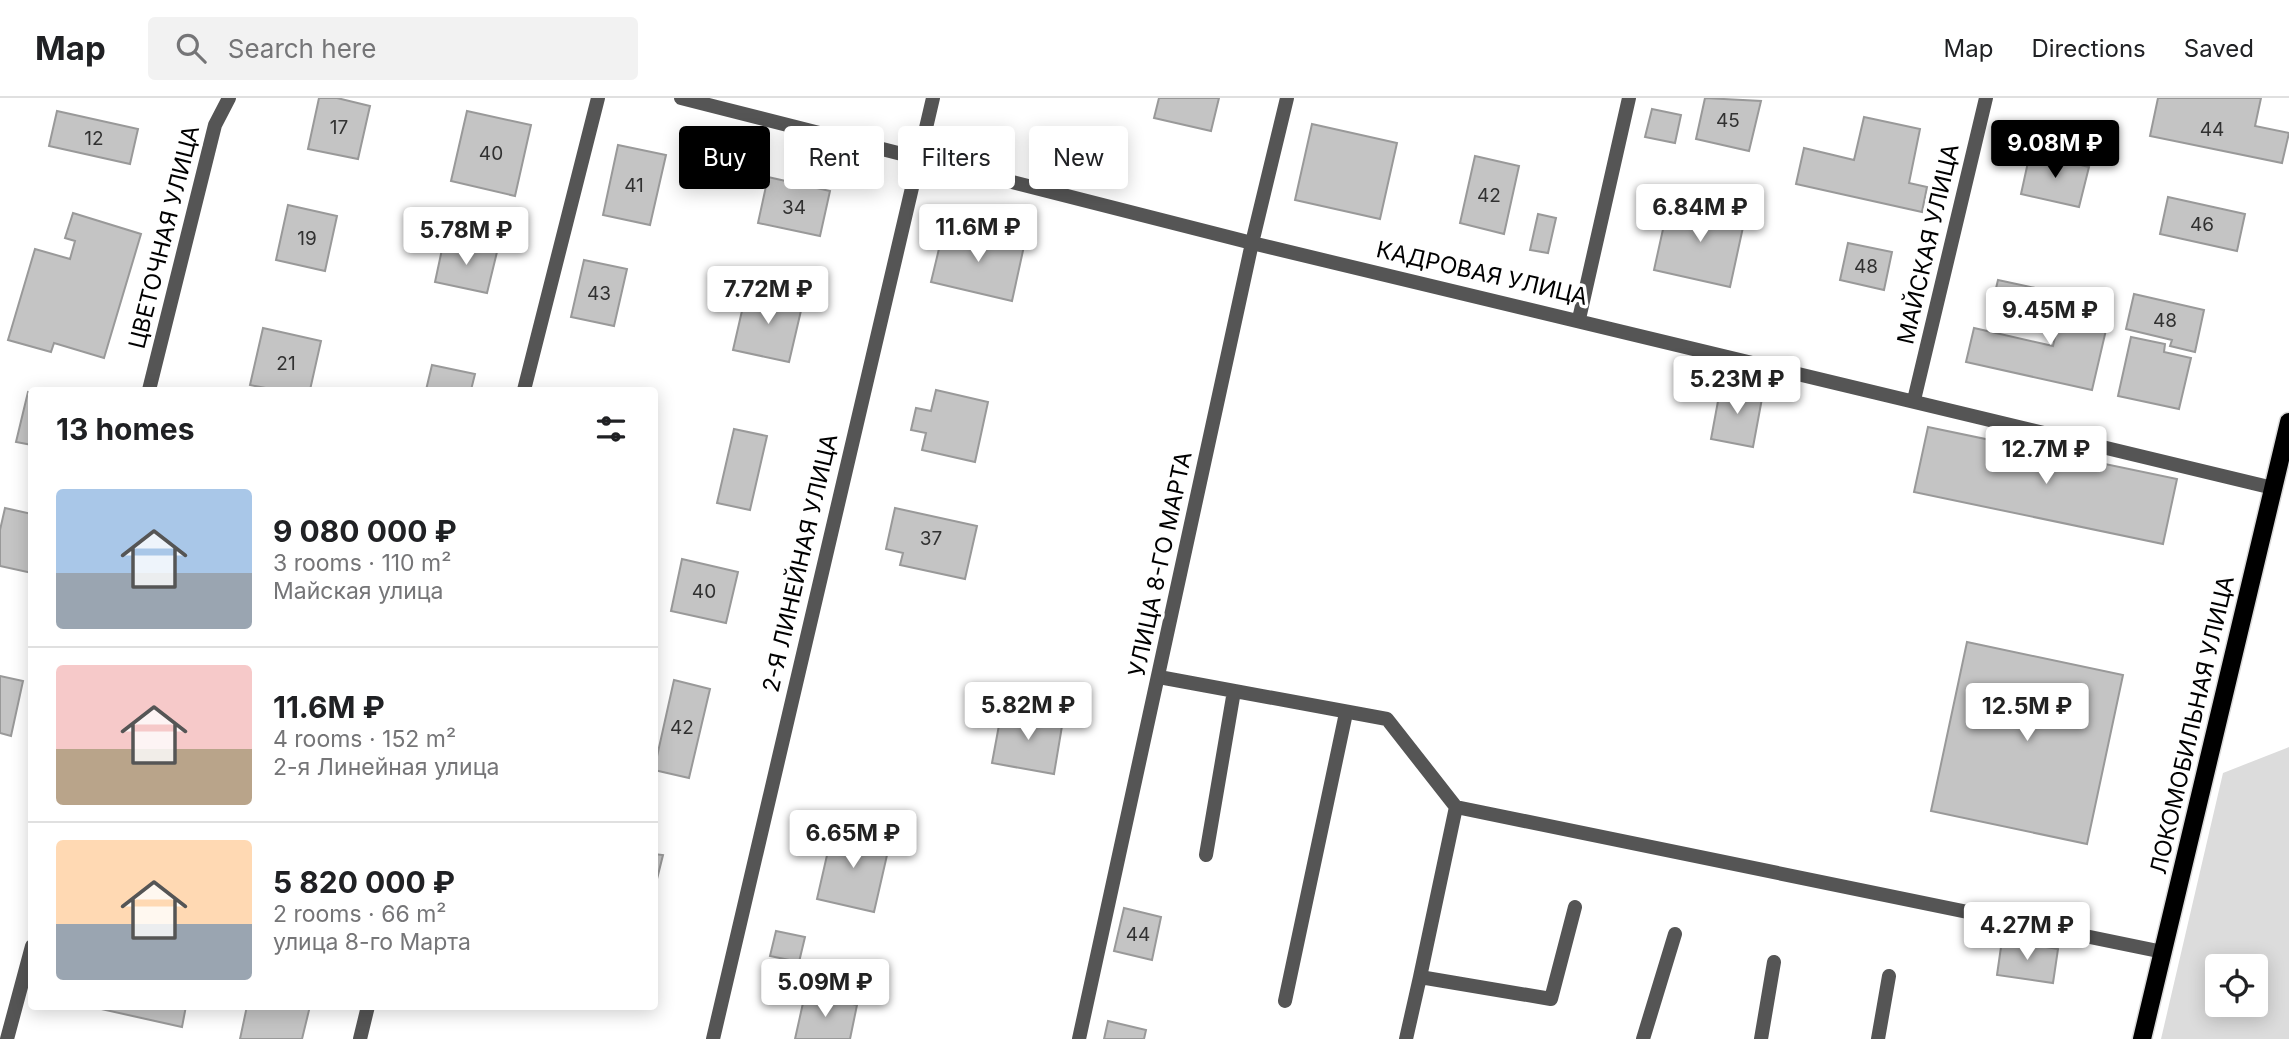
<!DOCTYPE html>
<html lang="en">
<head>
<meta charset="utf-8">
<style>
	:root { --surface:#fff; --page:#f2f2f2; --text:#202124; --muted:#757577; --line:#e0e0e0; --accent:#000 }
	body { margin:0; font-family:Inter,sans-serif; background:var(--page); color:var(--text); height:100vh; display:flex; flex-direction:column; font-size:26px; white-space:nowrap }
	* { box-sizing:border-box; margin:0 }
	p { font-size:23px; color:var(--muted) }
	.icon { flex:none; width:38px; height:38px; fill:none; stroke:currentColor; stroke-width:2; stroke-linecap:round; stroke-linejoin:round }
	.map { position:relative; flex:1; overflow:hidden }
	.sheet { position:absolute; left:28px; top:289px; width:630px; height:623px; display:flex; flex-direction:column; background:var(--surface); border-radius:7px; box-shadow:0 4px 18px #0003 }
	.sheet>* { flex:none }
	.guide { position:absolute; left:679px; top:28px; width:665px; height:63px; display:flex; gap:14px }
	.fabs { position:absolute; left:2205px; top:856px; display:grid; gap:14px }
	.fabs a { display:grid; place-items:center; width:63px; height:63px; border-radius:7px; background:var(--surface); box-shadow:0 4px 18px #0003; font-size:35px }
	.price { position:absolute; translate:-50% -60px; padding:0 16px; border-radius:7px; background:#fff; color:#222; font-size:23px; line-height:46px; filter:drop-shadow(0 2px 4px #0008) }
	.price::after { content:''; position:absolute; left:50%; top:42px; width:21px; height:16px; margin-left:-10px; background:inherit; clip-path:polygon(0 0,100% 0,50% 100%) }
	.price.active { background:var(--accent); color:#fff }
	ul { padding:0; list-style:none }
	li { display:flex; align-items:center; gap:21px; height:175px; padding:0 28px }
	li+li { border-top:2px solid var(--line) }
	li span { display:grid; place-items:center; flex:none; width:196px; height:140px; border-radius:7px; color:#555 }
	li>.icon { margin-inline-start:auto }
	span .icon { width:84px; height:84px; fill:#fffc; stroke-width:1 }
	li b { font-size:30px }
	h2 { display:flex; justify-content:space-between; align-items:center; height:84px; padding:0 28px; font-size:30px }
	.pill { padding:0 24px; border-radius:7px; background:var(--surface); box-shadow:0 4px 18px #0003; font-size:24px; line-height:63px }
	.pill.active { background:var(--accent); color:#fff }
	header { display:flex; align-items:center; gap:42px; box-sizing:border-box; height:98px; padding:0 35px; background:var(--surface); border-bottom:2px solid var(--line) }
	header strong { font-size:33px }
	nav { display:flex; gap:38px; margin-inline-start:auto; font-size:24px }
	.search { width:490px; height:63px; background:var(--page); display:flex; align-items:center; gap:18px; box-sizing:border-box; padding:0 24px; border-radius:7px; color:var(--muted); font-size:26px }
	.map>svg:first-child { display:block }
	.green { fill:#dcdcdc; fill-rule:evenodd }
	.building { fill:#c4c4c4; stroke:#999; stroke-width:2 }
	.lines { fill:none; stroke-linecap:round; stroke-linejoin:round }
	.primary-casing { stroke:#dbdbdb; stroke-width:21 }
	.lane { stroke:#555; stroke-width:14 }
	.street { stroke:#555; stroke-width:14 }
	.primary { stroke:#000; stroke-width:18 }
	.labels { text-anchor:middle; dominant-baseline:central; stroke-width:7; stroke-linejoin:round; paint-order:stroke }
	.number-label { font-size:19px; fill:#313131 }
	.street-label { font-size:23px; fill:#000; stroke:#fff }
</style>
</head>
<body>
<header>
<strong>Map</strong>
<div class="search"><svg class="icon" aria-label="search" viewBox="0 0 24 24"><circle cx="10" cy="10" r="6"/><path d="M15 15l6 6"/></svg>Search here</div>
<nav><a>Map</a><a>Directions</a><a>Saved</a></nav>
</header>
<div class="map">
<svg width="2289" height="941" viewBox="0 0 2289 941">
	<rect width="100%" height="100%" fill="#fff"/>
	<!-- green -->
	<path class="green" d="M 2289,649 L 2289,941 L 2161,941 L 2223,675 ZM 2217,868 L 2256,868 L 2256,906 L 2217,906 Z"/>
	<!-- building -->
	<path class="building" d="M 319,0 L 337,0 L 370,8 L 358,61 L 308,51 Z
		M 1159,0 L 1219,0 L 1211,33 L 1154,20 Z
		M 1705,0 L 1761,3 L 1749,53 L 1696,41 Z
		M 2158,0 L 2261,0 L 2255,28 L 2289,35 L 2282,65 L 2150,38 Z
		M 1652,11 L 1681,17 L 1675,45 L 1645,39 Z
		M 57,13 L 138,31 L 130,66 L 49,48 Z
		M 467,13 L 531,27 L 515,98 L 451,83 Z
		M 1864,19 L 1920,31 L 1909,85 L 1927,89 L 1922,114 L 1796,86 L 1804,50 L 1854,62 Z
		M 1312,26 L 1397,45 L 1380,121 L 1295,102 Z
		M 618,47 L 666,57 L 650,127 L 603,117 Z
		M 2030,55 L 2089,69 L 2079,109 L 2021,96 Z
		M 1475,58 L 1519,68 L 1504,136 L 1460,125 Z
		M 768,79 L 830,93 L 820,138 L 758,125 Z
		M 2168,99 L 2245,116 L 2237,153 L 2160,136 Z
		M 1669,104 L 1745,120 L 1730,189 L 1654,172 Z
		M 288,107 L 337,118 L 325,173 L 276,162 Z
		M 73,115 L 141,136 L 104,260 L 54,245 L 51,254 L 8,242 L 35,151 L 70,161 L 75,143 L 65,140 Z
		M 1538,116 L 1556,120 L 1548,155 L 1530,152 Z
		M 944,130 L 1024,148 L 1012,203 L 931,184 Z
		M 444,142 L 497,154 L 487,195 L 435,184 Z
		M 1848,145 L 1892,154 L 1884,192 L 1840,182 Z
		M 584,162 L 627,171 L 614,228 L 571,219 Z
		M 1998,182 L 2054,194 L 2046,232 L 1989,219 Z
		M 747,191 L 803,204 L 789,264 L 733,252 Z
		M 2065,196 L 2106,205 L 2100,230 L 2106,232 L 2092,292 L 1966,264 L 1974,230 L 2053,248 Z
		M 2134,196 L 2204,212 L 2195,254 L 2170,248 L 2172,242 L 2126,231 Z
		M 263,230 L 321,243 L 310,292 L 276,292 L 250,287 Z
		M 2131,239 L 2165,246 L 2164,254 L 2191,260 L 2179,311 L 2118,298 Z
		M 432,267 L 475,276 L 471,292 L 426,292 Z
		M 1721,287 L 1763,295 L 1753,349 L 1711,341 Z
		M 936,292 L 988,304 L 975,364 L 922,352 L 926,335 L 911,332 L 916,310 L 931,313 Z
		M 28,294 L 32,295 L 32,347 L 16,344 Z
		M 1928,329 L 2177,381 L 2163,446 L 1914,394 Z
		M 734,331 L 767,338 L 750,412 L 717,405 Z
		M 5,410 L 32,416 L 32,475 L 0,468 L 0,432 Z
		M 895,410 L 977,428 L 965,481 L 900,467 L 903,455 L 886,451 Z
		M 682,461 L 738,474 L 726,525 L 671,513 Z
		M 1967,544 L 2123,577 L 2087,746 L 1931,713 Z
		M 0,578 L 23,583 L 11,638 L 0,635 Z
		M 674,582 L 710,591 L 689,680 L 654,672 Z
		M 1002,611 L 1063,622 L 1054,676 L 992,665 Z
		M 833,731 L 890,744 L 874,814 L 817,801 Z
		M 654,756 L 663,757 L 654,793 Z
		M 1124,810 L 1161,819 L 1152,862 L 1114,853 Z
		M 776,833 L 805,839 L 799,864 L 770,858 Z
		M 2002,842 L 2058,851 L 2053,885 L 1997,877 Z
		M 805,896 L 857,907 L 850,941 L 795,941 Z
		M 101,908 L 186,908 L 182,929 L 101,911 Z
		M 247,908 L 310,908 L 302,941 L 240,941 Z
		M 1108,923 L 1146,932 L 1144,941 L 1104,941 Z"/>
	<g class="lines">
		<!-- primary casing -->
		<g class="primary-casing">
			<path id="primary" d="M 2142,941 L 2289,324"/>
		</g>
		<!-- lane -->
		<path class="lane" d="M 1159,579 L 1387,621 L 1456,709 L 1420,879 L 1551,901 L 1575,809
			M 1456,709 L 2163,854
			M 1206,757 L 1234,593
			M 1285,903 L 1346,615
			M 1406,941 L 1420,879
			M 1643,941 L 1675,836
			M 1761,941 L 1774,864
			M 1878,941 L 1889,878"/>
		<!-- street -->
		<path class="street" d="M 681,0 L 1252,145 L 2273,390
			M 1579,221 L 1629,0
			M 149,292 L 215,27 L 229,0
			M 524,292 L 598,0
			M 1914,302 L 1986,0
			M 7,941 L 32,848
			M 360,941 L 368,908
			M 713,941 L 933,0
			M 1079,941 L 1252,145 L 1287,0"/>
		<!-- primary -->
		<use href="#primary" class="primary"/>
	</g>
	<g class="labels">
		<!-- number labels -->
		<g class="number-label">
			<text x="1728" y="22">45</text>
			<text x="339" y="29">17</text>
			<text x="2212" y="31">44</text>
			<text x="94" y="40">12</text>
			<text x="491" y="55">40</text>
			<text x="634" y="87">41</text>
			<text x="1489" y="97">42</text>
			<text x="794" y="109">34</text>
			<text x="2202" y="126">46</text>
			<text x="307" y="140">19</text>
			<text x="1866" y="168">48</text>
			<text x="599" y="195">43</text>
			<text x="2165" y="222">48</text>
			<text x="286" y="265">21</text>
			<text x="931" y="440">37</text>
			<text x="704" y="493">40</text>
			<text x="682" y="629">42</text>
			<text x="1138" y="836">44</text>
		</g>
		<!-- street labels -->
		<g class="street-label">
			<text transform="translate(164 139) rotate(-76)">ЦВЕТОЧНАЯ УЛИЦА</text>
			<text transform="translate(1928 146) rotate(-77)">МАЙСКАЯ УЛИЦА</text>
			<text transform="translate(1482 175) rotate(13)">КАДРОВАЯ УЛИЦА</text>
			<text transform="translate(800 465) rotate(-77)">2-Я ЛИНЕЙНАЯ УЛИЦА</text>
			<text transform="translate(1160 466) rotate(-78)">УЛИЦА 8-ГО МАРТА</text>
			<text transform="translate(2192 627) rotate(-77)">ЛОКОМОБИЛЬНАЯ УЛИЦА</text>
		</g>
	</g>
</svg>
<div class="fabs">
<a><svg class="icon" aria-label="locate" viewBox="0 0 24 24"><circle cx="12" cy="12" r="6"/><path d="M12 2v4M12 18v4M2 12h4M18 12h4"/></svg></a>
</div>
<b class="price active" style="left:2055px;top:82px">9.08M ₽</b>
<b class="price" style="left:1700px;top:146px">6.84M ₽</b>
<b class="price" style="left:978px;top:166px">11.6M ₽</b>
<b class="price" style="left:466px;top:169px">5.78M ₽</b>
<b class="price" style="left:768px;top:228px">7.72M ₽</b>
<b class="price" style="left:2050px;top:249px">9.45M ₽</b>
<b class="price" style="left:1737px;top:318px">5.23M ₽</b>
<b class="price" style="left:2046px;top:388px">12.7M ₽</b>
<b class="price" style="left:1028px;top:644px">5.82M ₽</b>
<b class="price" style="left:2027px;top:645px">12.5M ₽</b>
<b class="price" style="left:853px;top:772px">6.65M ₽</b>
<b class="price" style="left:2027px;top:864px">4.27M ₽</b>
<b class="price" style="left:825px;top:921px">5.09M ₽</b>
<div class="guide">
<a class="pill active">Buy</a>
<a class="pill">Rent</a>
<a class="pill">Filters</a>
<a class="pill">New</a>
</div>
<section class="sheet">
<h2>13 homes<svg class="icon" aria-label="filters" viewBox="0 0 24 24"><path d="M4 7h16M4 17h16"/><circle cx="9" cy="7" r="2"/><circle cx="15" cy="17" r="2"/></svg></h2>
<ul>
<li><span style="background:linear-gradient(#a9c7e8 60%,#9aa5b1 0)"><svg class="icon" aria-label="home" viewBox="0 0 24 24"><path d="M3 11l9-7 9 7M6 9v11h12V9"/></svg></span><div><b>9 080 000 ₽</b><p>3 rooms · 110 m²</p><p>Майская улица</p></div></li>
<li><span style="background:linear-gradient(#f6c9c9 60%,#b9a48a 0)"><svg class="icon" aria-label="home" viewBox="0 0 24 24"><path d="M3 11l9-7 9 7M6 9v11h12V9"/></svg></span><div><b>11.6M ₽</b><p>4 rooms · 152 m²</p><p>2-я Линейная улица</p></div></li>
<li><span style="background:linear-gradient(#ffd9b3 60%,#9aa5b1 0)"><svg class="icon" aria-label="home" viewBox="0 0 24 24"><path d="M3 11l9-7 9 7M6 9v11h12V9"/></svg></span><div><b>5 820 000 ₽</b><p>2 rooms · 66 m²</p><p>улица 8-го Марта</p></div></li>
</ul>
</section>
</div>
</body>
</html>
